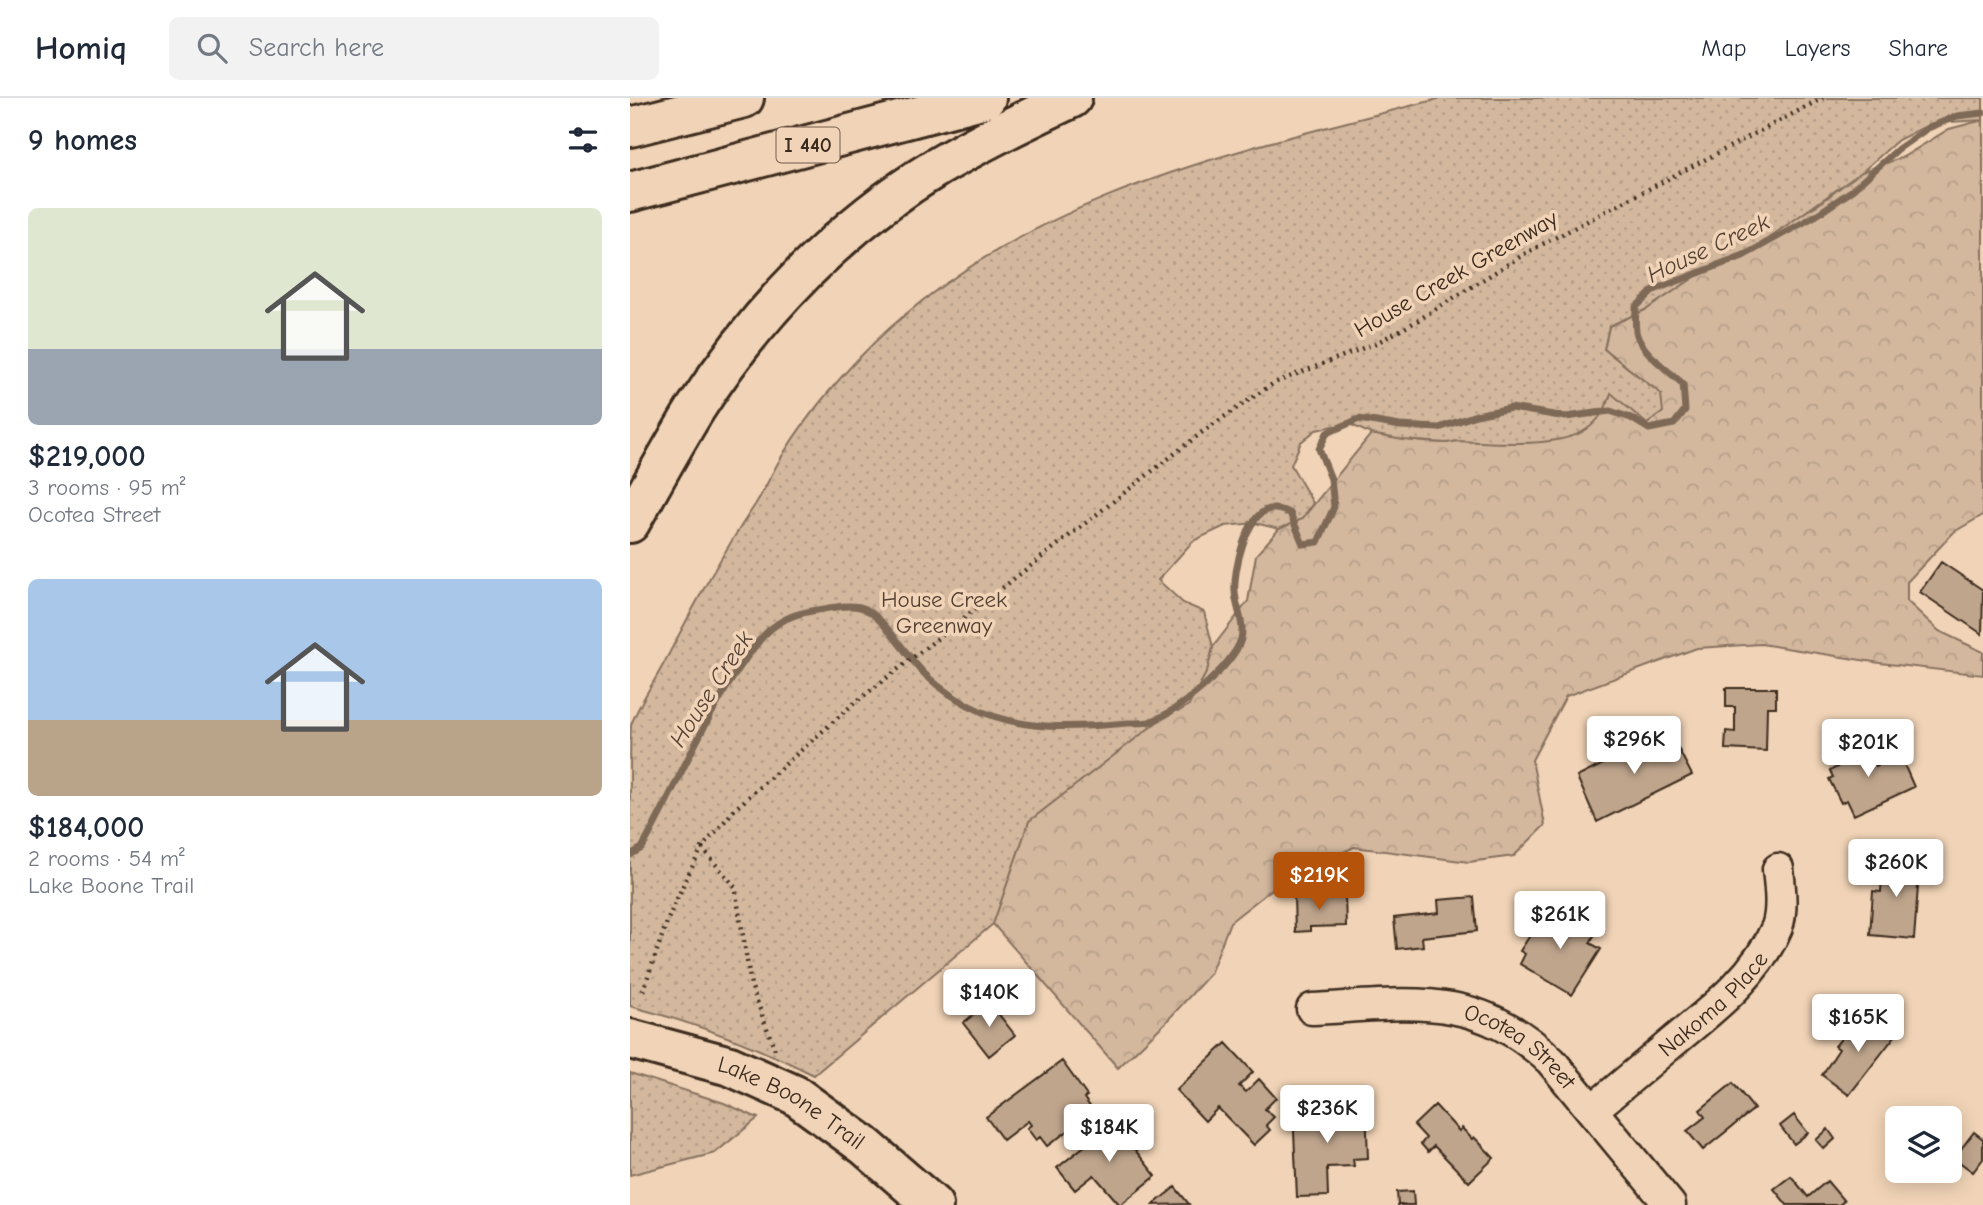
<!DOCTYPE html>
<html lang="en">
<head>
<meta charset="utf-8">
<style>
	:root { --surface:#fff; --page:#f2f2f3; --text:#1f2937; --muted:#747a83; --line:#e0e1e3; --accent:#b45309 }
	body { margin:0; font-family:"Comic Neue",sans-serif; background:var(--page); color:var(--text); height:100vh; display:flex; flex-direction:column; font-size:26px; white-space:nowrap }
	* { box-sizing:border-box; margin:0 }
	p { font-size:23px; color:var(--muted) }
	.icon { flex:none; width:38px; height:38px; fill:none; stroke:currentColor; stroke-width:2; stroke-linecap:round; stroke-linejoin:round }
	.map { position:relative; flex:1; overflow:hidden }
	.sheet { display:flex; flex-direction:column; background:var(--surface); width:630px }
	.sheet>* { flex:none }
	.fabs { position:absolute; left:1255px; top:1008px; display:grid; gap:14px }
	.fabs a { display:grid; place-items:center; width:77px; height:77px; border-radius:10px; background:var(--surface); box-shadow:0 4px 18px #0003; font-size:35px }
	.price { position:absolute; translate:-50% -60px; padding:0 16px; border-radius:7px; background:#fff; color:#222; font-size:23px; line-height:46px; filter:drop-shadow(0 2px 4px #0008) }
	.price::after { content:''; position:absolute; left:50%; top:42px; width:21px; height:16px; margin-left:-10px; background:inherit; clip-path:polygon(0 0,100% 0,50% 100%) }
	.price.selected { background:var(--accent); color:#fff }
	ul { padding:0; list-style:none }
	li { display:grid; align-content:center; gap:14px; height:371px; padding:0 28px }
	li span { display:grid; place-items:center; height:217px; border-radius:10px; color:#555 }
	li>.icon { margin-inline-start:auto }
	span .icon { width:126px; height:126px; fill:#fffc; stroke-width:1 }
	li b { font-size:30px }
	h2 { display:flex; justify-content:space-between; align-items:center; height:84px; padding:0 28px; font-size:30px }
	header { display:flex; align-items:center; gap:42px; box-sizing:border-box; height:98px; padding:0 35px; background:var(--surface); border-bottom:2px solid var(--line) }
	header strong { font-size:33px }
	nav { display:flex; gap:38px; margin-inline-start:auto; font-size:24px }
	.search { width:490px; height:63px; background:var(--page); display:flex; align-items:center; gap:18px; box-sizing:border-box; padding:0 24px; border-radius:10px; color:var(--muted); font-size:26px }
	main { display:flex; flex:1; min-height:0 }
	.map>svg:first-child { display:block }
	.forest { fill:url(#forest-crowns); stroke:#87715e; stroke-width:2 }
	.park { fill:url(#park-dots); stroke:#87715e; stroke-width:2 }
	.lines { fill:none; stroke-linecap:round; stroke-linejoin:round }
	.stream { stroke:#7e6957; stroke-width:7 }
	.building { fill:#bfa58c; stroke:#3b2a1e; stroke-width:2 }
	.minor-casing { stroke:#3b2a1e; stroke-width:35 }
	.major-casing { stroke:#3b2a1e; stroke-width:44 }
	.highway-casing { stroke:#3b2a1e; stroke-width:44 }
	.path { stroke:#3b2a1e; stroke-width:4.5; stroke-dasharray:2 5; stroke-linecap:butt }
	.minor { stroke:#f1d4b7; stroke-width:30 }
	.major { stroke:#f1d4b7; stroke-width:38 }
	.highway { stroke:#f1d4b7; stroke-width:38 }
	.labels { text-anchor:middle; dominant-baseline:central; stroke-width:7; stroke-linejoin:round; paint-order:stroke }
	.shield { fill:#f1d4b7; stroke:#725d4c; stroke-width:2 }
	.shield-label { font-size:21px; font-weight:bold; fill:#3b2a1e }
	.street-label { font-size:23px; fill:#3b2a1e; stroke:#f1d4b7 }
	.park-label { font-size:23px; fill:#523f31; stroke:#f1d4b7 }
	.water-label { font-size:24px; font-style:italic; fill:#513f31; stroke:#f1d4b7 }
</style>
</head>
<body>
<header>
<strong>Homiq</strong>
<div class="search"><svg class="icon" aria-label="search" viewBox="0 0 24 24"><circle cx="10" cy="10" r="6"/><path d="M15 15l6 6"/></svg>Search here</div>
<nav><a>Map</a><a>Layers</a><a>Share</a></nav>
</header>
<main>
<section class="sheet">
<h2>9 homes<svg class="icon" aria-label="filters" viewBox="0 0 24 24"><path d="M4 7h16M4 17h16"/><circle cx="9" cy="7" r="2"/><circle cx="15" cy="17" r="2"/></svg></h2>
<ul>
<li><span style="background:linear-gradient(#dfe7d0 65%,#9aa5b1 0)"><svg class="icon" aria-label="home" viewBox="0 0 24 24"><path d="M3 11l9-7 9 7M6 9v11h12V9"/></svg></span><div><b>$219,000</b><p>3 rooms · 95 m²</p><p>Ocotea Street</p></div></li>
<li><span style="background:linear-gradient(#a9c7e8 65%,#b9a48a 0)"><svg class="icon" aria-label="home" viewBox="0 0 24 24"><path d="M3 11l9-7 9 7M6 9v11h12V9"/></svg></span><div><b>$184,000</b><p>2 rooms · 54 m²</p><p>Lake Boone Trail</p></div></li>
</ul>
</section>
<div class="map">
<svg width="1353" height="1107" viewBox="0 0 1353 1107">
	<defs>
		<pattern id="forest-crowns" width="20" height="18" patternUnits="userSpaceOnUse" patternTransform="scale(1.75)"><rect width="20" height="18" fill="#d3b89e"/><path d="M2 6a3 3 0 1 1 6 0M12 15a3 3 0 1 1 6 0" fill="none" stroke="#b69e88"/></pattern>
		<pattern id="park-dots" width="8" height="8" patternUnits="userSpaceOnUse" patternTransform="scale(1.75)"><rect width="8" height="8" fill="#d3b89e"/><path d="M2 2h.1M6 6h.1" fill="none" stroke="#b69e88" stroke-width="1.8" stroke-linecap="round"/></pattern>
	</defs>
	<rect width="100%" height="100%" fill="#f1d4b7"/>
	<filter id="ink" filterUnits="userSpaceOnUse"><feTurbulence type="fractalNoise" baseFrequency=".0143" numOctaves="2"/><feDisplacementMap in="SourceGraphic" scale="14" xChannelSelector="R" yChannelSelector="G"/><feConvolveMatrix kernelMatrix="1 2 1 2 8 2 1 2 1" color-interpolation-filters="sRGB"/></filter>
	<g filter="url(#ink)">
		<!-- forest -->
		<path class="forest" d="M 1353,22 L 1353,417 L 1324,434 L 1277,484 L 1277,503 L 1309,533 L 1353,554 L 1353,577 L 1250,565 L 1131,546 L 1067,550 L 936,598 L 902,662 L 915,727 L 884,758 L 839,764 L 724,749 L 651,784 L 600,824 L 580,876 L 536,924 L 488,970 L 363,826 L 399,723 L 544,610 L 549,613 L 559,607 L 577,573 L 583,549 L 618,503 L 626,457 L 649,431 L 672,421 L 741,336 C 762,340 808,348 827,343 L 890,345 L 921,342 L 978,305 L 981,294 L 1031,296 L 974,251 L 979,228 L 1017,211 L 1049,187 L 1189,106 L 1229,75 L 1273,59 L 1319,31 Z"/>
		<!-- park -->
		<path class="park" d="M 812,0 L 1353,0 L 1353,22 L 1302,25 L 1268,42 L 1233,73 L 1123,151 L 1086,165 L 1017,211 L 979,228 L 974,251 L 1031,296 L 1033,314 L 1017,326 L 981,295 C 977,308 970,322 957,331 C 929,351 861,344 827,343 L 817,345 L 773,342 L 741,336 L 722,327 L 704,328 L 686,332 L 671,344 L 661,367 L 683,405 L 672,421 L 649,431 L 625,425 L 595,428 L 563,443 L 528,482 L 553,505 L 574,514 L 583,549 L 577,573 L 559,607 L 549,613 L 544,611 L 399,723 L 363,826 L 184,977 C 125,947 64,925 0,908 C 0,839 0,771 0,702 C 0,684 0,643 1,627 C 8,607 23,586 33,567 C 62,512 90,458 125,407 C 134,393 140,379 148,365 C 169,328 198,293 227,262 C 381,99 604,53 812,0 Z
			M 0,975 L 94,1005 L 128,1020 L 85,1055 L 0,1077 Z"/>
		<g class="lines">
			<!-- stream -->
			<path class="stream" d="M 0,757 L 12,750 C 51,681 79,605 129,543 C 145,523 164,515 188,512 C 201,510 216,506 230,509 C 252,514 279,564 299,580 C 310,590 325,600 338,607 C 387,634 444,630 498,625 C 504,625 512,625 519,624 C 545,617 604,567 611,541 C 615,525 606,510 605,494 C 603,473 616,416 640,411 C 646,410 654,413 660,415 L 673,446 L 688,444 L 704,409 L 701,381 L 689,351 L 697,335 L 729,321 L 770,328 L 809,330 L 846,317 L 881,310 L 936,319 L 980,313 L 1001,320 L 1019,331 L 1044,326 L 1055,312 L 1053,286 C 1040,274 1012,254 1007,237 C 1004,228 1006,218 1006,209 L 1024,192 L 1113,158 L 1185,118 L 1220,94 L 1268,51 L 1298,30 L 1327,18 L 1353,15"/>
		</g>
		<!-- building -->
		<path class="building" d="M 1311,464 L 1353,492 L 1352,536 L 1290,494 Z
			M 1096,590 L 1146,590 L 1146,609 L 1137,609 L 1136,653 L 1095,651 L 1096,633 L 1105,634 L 1105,609 L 1096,609 Z
			M 1039,633 L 1062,677 L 967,724 L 947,679 Z
			M 1239,645 L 1246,658 L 1243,659 L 1246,668 L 1270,657 L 1284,689 L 1224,717 L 1217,702 L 1211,705 L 1199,681 L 1203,679 L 1200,673 L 1207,669 L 1203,661 L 1229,646 L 1230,649 Z
			M 1253,759 L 1290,762 L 1284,841 L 1240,837 L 1243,793 L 1251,794 Z
			M 715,797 L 716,828 L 680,829 L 680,833 L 665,834 L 664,798 Z
			M 844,799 L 847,833 L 792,839 L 793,848 L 767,851 L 764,820 L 809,815 L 808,802 Z
			M 915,814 L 928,821 L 932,814 L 966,834 L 960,845 L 971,851 L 942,897 L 890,866 L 895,856 L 890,853 Z
			M 359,904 L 385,937 L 359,958 L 333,925 Z
			M 1238,917 L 1265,938 L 1219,997 L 1192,977 L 1209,951 L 1205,948 L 1214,937 L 1217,939 Z
			M 596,945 L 623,974 L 609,988 L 616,994 L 629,981 L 646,1000 L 635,1011 L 644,1019 L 636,1027 L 640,1032 L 624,1047 L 588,1010 L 575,1023 L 546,992 Z
			M 432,963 L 457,998 L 454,1000 L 464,1014 L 417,1048 L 410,1039 L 406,1042 L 397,1030 L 401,1027 L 398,1023 L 373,1042 L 356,1019 Z
			M 1103,985 L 1124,1011 L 1073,1052 L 1057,1033 L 1075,1019 L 1070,1012 Z
			M 805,1007 L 829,1033 L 832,1030 L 842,1041 L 844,1039 L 864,1060 L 839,1084 L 804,1048 L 798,1054 L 791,1046 L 796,1040 L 784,1027 Z
			M 736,1009 L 738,1060 L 723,1061 L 724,1068 L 697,1069 L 698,1098 L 667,1099 L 663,1012 Z
			M 1164,1017 L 1178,1035 L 1164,1046 L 1150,1028 Z
			M 483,1025 L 488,1030 L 497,1030 L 503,1037 L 501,1047 L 526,1078 L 490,1107 L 464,1077 L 445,1092 L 427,1070 Z
			M 1198,1031 L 1205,1041 L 1194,1051 L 1186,1042 Z
			M 1344,1034 L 1353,1041 L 1353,1061 L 1343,1074 L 1324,1060 Z
			M 1161,1078 L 1178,1099 L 1197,1083 L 1214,1103 L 1209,1107 L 1157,1107 L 1144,1091 Z
			M 545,1089 L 559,1106 L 523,1107 Z
			M 783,1093 L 784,1107 L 768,1107 L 767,1094 Z"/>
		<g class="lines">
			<!-- minor casing -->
			<g class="minor-casing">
				<g id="minor">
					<path id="s1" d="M 682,911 C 778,906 846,891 921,963 L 1040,1107"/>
					<path id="s2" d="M 962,1012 C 990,989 1017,966 1044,943 C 1083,911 1127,877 1147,829 C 1153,812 1150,789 1148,771"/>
				</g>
			</g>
			<!-- major casing -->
			<g class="major-casing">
				<g id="major">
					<path id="s3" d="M 0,941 L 100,968 L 165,997 L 235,1048 L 303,1107"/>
				</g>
			</g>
			<!-- highway casing -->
			<g class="highway-casing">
				<path id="highway" d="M 0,29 L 114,0
					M 0,94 L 356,0
					M 0,425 C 22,386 43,347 66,310 C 128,213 211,127 309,68 C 352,43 397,21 442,0"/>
			</g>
			<!-- path -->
			<path class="path" d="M 72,750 L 105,789 L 121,887 L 146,955
				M 13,893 L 38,821 L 55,783 L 72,750 L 105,711 L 222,607 L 575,332 L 644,285 L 746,245 L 780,227 L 896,155 L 1193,0"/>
			<!-- minor -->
			<use href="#minor" class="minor"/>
			<!-- major -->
			<use href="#major" class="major"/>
			<!-- highway -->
			<use href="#highway" class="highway"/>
		</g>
	</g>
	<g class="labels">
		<!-- shield labels -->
		<rect class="shield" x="146.5" y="29.5" width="63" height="35" rx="5"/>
		<g class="shield-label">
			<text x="178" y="47">I 440</text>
		</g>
		<!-- street labels -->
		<g class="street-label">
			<text transform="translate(826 176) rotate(-30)">House Creek Greenway</text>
			<text stroke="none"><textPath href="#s2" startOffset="161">Nakoma Place</textPath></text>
			<text stroke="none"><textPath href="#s1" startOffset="220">Ocotea Street</textPath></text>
			<text stroke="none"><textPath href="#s3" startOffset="175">Lake Boone Trail</textPath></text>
		</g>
		<!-- park labels -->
		<g class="park-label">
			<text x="314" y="501">House Creek<tspan x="314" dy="26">Greenway</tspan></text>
		</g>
		<!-- water labels -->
		<g class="water-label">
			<text transform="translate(1078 150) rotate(-25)">House Creek</text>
			<text transform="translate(81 591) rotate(-57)">House Creek</text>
		</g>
	</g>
</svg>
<div class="fabs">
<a><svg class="icon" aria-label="layers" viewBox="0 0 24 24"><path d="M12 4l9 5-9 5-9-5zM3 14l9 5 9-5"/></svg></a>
</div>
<b class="price" style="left:1004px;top:678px">$296K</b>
<b class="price" style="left:1238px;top:681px">$201K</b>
<b class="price" style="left:1266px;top:801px">$260K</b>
<b class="price selected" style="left:689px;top:814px">$219K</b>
<b class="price" style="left:930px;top:853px">$261K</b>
<b class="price" style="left:359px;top:931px">$140K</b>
<b class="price" style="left:1228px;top:956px">$165K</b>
<b class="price" style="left:697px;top:1047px">$236K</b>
<b class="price" style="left:479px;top:1066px">$184K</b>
</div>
</main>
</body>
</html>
